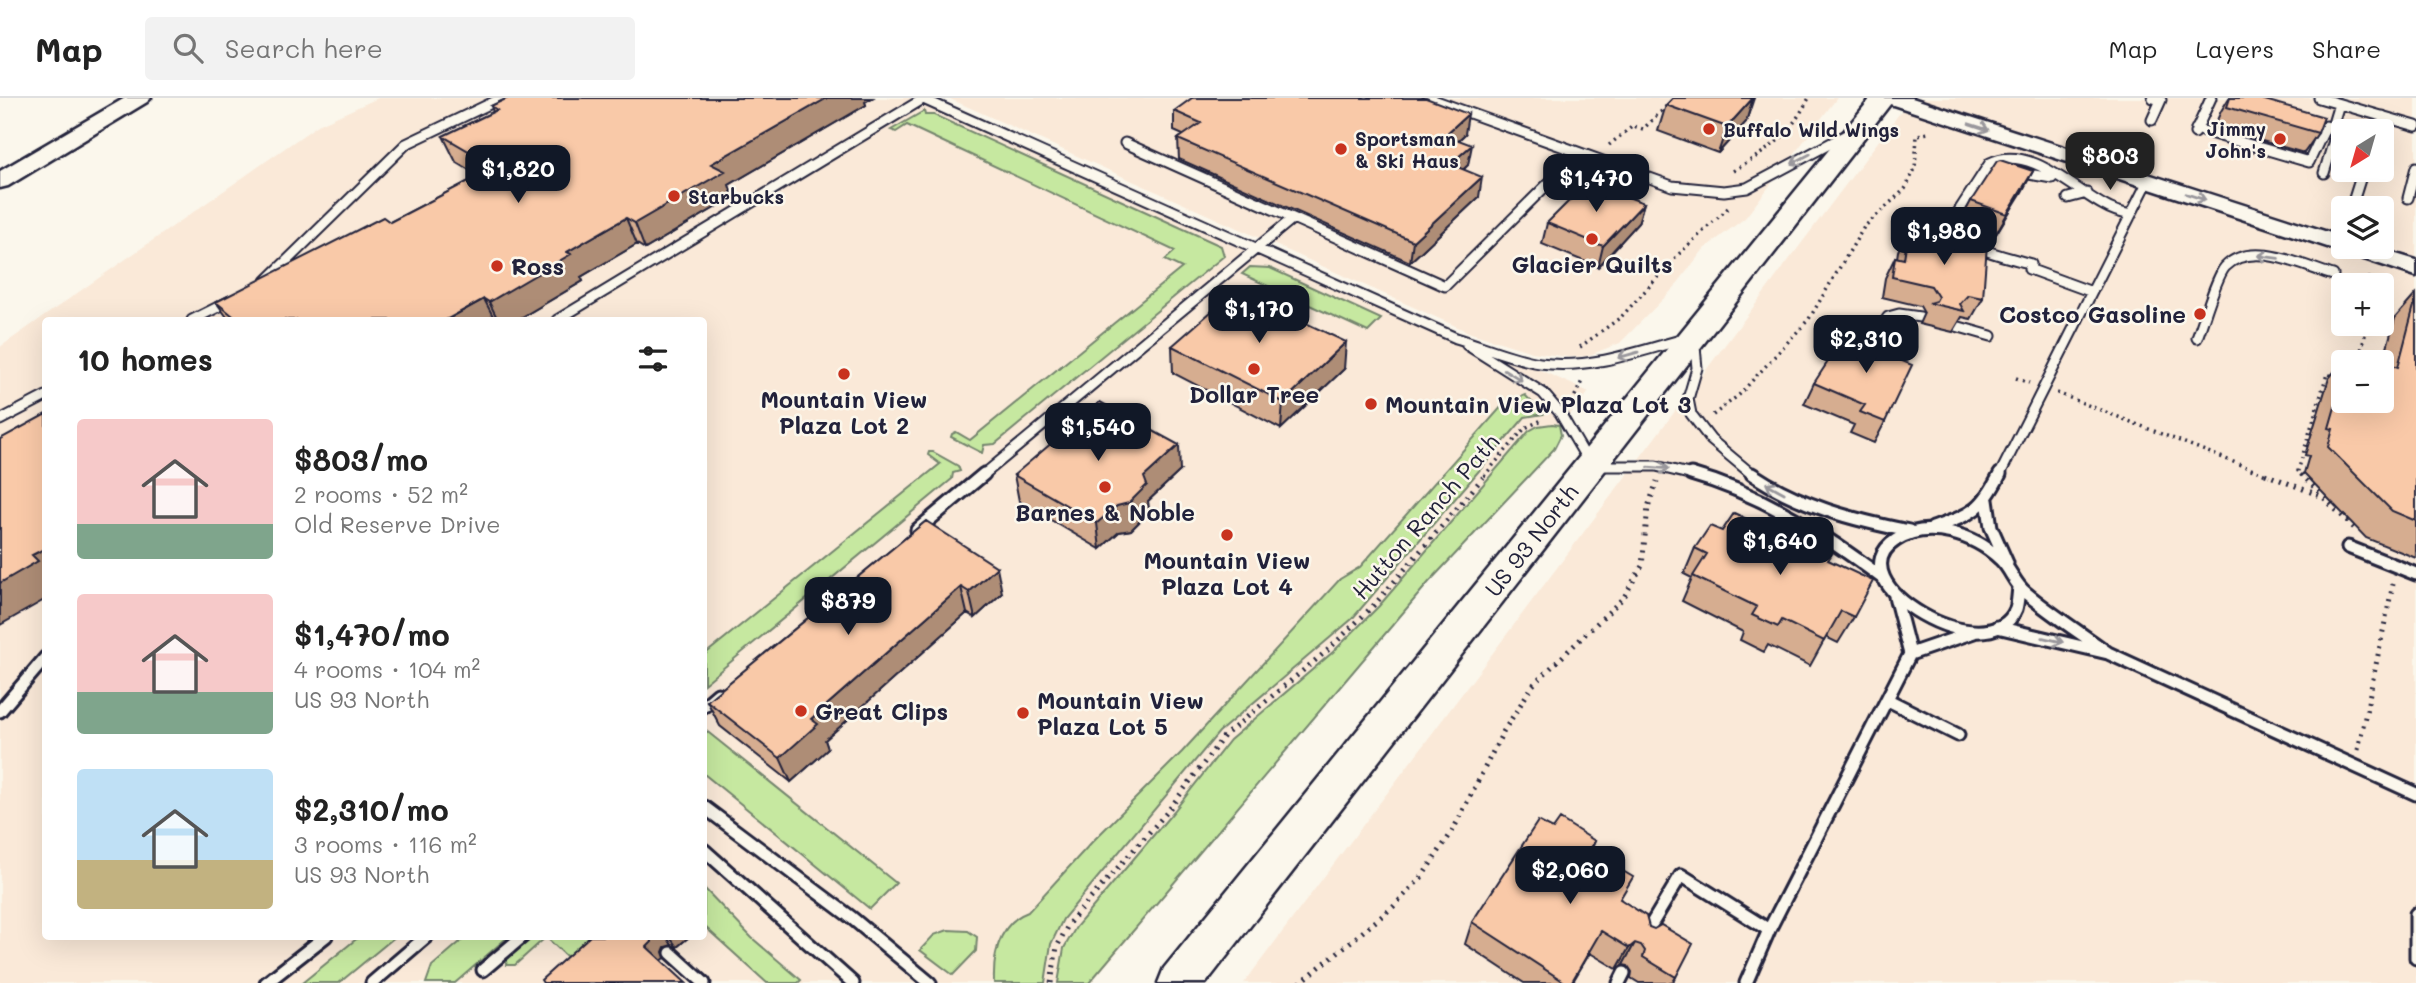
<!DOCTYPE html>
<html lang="en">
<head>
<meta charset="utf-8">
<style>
	:root { --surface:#fff; --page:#f2f2f2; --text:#222; --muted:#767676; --line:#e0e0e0; --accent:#111827 }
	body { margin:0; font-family:Mali,sans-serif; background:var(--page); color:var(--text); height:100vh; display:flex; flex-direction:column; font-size:26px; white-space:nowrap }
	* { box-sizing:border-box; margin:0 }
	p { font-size:23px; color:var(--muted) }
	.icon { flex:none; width:38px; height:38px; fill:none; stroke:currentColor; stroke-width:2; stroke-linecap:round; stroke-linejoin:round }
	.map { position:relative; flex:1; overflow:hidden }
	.panel { position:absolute; left:42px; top:219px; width:665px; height:623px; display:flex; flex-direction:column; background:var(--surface); border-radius:7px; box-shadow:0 7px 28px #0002 }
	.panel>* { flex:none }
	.needle { width:46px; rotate:217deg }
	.fabs { position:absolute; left:2331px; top:21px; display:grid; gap:14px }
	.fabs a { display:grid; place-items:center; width:63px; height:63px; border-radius:7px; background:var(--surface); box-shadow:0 7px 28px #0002; font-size:35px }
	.price { position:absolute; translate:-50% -60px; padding:0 16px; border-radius:14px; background:var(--accent); color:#fff; font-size:23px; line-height:46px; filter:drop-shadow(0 2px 4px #0008) }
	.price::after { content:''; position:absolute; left:50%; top:42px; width:21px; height:16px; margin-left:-10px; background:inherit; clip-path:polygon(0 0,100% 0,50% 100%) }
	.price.active { background:#222; color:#fff }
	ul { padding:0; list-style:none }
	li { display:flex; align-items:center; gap:21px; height:175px; padding:0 35px }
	li span { display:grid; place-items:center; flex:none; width:196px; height:140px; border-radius:7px; color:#555 }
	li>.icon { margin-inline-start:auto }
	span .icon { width:84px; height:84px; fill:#fffc; stroke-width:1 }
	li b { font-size:30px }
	h2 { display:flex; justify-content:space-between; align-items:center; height:84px; padding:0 35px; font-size:30px }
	header { display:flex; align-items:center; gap:42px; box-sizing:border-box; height:98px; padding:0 35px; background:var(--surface); border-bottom:2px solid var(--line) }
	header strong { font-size:33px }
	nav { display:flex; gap:38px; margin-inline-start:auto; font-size:24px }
	.search { width:490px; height:63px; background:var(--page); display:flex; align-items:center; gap:18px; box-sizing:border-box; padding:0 24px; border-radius:7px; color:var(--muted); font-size:26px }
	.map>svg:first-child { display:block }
	.built { fill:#fae9d8; fill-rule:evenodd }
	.green { fill:#c6e8a0; stroke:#74856e; stroke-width:2 }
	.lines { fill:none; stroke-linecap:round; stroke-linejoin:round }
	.lane-far1-casing { stroke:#22223b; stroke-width:13 }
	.lane-casing { stroke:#22223b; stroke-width:17 }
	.secondary-casing { stroke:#22223b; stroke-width:5 }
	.primary-casing { stroke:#22223b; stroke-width:5 }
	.path-far1 { stroke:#22223b; stroke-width:3.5; stroke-dasharray:2 4.5; stroke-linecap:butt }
	.path { stroke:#22223b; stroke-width:5; stroke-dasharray:2 6; stroke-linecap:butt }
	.lane-far1 { stroke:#fbf7ec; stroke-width:9 }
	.lane { stroke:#fbf7ec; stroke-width:11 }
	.secondary { fill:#fbf7ec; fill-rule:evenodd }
	.primary { fill:#fbf7ec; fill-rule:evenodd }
	.wall { fill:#d6ad90; stroke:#22223b; stroke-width:2; fill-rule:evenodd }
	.shaded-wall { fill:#ae8d76; stroke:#22223b; stroke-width:2 }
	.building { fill:#f9c9a8; stroke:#22223b; stroke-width:2 }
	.oneway { stroke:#99979c }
	.poi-dot { fill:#c8321e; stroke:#fbf7ec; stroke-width:2.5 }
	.labels { text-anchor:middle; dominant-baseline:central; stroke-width:5; stroke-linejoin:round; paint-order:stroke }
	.far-poi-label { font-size:19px; font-weight:bold; fill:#22223b; stroke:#fbf7ec; text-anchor:start }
	.poi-label { font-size:23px; font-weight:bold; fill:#22223b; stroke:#fbf7ec }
	.street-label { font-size:23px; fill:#22223b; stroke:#fbf7ec }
</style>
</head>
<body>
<header>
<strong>Map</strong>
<div class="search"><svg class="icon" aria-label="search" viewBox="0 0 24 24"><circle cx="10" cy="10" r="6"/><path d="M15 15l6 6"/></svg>Search here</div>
<nav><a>Map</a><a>Layers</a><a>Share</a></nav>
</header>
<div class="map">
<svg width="2416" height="885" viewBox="0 0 2416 885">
	<rect width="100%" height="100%" fill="#fbf7ec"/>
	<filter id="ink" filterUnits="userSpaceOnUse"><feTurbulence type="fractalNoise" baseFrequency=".0143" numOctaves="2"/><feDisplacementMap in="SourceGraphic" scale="14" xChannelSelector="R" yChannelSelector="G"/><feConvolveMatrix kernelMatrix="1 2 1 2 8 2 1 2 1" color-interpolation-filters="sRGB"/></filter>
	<g filter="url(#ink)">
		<!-- built -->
		<path class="built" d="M 378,0 L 933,0 L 1589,294 L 1091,885 L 0,885 L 0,249 L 318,27 ZM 46,222 L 704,222 L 704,838 L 46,838 Z
			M 948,0 L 1837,0 L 1745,120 L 1704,151 L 1674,190 L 1620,245 L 1587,258 L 1568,259 L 1532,254 L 1471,235 Z
			M 1911,0 L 2416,0 L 2416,885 L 1244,885 ZM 2343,33 L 2382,33 L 2382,72 L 2343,72 ZM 2343,110 L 2382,110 L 2382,149 L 2343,149 ZM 2343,187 L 2382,187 L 2382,226 L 2343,226 ZM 2343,264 L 2382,264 L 2382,303 L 2343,303 Z"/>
		<!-- green -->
		<path class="green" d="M 924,13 L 925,17 L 934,17 L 1221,148 L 1224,158 L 995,346 L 984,347 L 982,355 L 951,339 L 952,336 L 956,334 L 970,342 L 1182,170 L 1165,162 L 1175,153 L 907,27 L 896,34 L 891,32 Z
			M 1250,169 L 1270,170 L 1381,221 L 1368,234 L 1242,176 Z
			M 1525,297 L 1543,316 L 1525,319 L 1352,521 L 1219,634 L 1063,821 L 1051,846 L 1045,885 L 994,885 C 993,857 999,825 1028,814 L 1092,744 L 1182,654 L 1340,481 L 1360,469 L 1503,307 Z
			M 1552,326 L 1559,327 L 1561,337 L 1554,351 L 1429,484 L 1089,885 L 1058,885 L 1064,850 L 1076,829 L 1174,713 L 1230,642 L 1333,554 L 1379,508 L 1529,333 L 1538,328 Z
			M 929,354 L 933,354 L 958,368 L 960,373 L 953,375 L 952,381 L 704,586 L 704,557 L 940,366 L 928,357 Z
			M 704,632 L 704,631 L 896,785 L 870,811 L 704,676 Z
			M 704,790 L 752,840 L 801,882 L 798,885 L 767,885 L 704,828 Z
			M 948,832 L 968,833 L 977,839 L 976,853 L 953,877 L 920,852 L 934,837 Z
			M 360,838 L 396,838 L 339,885 L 302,885 Z
			M 467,838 L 509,838 L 455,885 L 426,885 L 432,868 Z
			M 531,838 L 623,838 L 583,874 L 546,839 L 515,867 L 506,867 L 507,860 Z"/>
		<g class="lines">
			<!-- lane-far1 casing -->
			<g class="lane-far1-casing">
				<path id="lane-far1" d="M 921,0 L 1456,240 C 1483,248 1512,261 1540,265 C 1592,272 1644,252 1694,238 L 1697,270 L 1688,301 L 1691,316 L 1711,342 L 1754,378
					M 1428,0 L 1672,88 L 1724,93 L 1747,90 L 1850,35
					M 2319,0 L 2416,28
					M 2152,22 L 2161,2 L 2153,0
					M 2196,31 L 2309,64 L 2326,28
					M 2376,33 L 2383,18
					M 2195,35 L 2211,0
					M 1125,45 L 1445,188 L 1579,55
					M 2017,74 L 2052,80
					M 2324,75 L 2336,36 L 2332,29 L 2339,6
					M 2068,100 L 2087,95
					M 2408,100 L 2416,69
					M 2351,110 L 2363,72
					M 266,183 L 406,46 L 502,0
					M 2092,194 L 2029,171 L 2031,166 C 2006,158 1963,152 1951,125 L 1990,65 C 2028,45 2074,92 2105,108 C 2113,113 2122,115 2131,117
					M 192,222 L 230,203
					M 557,222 L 923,1
					M 1956,228 L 1991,238
					M 1881,236 L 1882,228 L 1888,219 L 1899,216 L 1920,219
					M 2197,240 C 2203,225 2216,179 2225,169 C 2251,141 2303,168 2333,177
					M 1467,247 L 1543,295 L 1560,315 L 1591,368 L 1656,368 L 1697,378
					M 0,322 L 46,298
					M 982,378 L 1292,121
					M 1999,378 L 2148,83"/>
			</g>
			<!-- lane casing -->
			<g class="lane-casing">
				<path id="lane" d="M 1691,376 C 1763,396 1825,437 1884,481
					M 1752,376 C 1799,408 1854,422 1909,433
					M 1987,402 L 1991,429 L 2007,465
					M 1933,430 C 1971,416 1981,414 2000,376
					M 917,432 L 984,376
					M 2348,449 L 2416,476
					M 2019,490 C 2018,496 2018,505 2016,511 C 1990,575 1831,484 1896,442 C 1928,421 1975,437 2000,461 C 2011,471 2014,486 2026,495 C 2052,517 2081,535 2108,555
					M 1997,529 L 2108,555 L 2416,696
					M 1910,556 L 1974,534
					M 1888,602 L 1958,637
					M 704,608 L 718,596
					M 0,613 L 46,559
					M 704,709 L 852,820 L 930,885
					M 704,752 L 853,885
					M 2416,816 L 2416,860
					M 1642,842 L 1681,777 L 1769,832
					M 671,855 L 704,885
					M 483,872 L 523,838
					M 266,885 L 326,838
					M 372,885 L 427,838
					M 1619,885 L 1624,875
					M 1746,885 L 1769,832 L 1910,556 L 1895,498"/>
			</g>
			<!-- secondary casing -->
			<g class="secondary-casing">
				<path id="secondary" d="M 125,0 L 151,0 L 147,4 L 8,88 L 0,90 L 0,73 Z
					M 1880,0 L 1912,0 L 2343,139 L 2343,149 L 2373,149 L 2416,162 L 2416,178 L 1884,4 Z"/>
			</g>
			<!-- primary casing -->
			<g class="primary-casing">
				<path id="primary" d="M 1871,0 L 1895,0 L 1206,885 L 1158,885 L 1164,870 Z"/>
			</g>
			<!-- path-far1 -->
			<path class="path-far1" d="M 1609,47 L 1633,28 L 1643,31 L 1675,0
				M 1733,73 C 1772,49 1786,42 1809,0
				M 2368,187 L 2371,176
				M 1580,249 L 1621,219 L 1680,155 L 1728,110
				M 2358,264 L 2368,226
				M 2016,280 L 2029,285
				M 2057,295 L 2269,378
				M 1572,304 L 1583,281
				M 1713,317 L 1739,297 L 1809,221 L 1864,129 L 1905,91 L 1915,71 L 1917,37 L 1929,35
				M 1484,378 L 1525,330 L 1544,321
				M 2303,378 L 2298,373 L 2327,276 L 2343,282"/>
			<!-- path -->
			<path class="path" d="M 2265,376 L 2323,399 L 2355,431
				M 2301,376 L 2321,396
				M 2358,652 L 2393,486
				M 1051,885 L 1057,849 L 1069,825 L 1167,714 L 1224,638 L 1329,551 L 1375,506 L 1486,376
				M 1300,885 L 1393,809 L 1421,780 L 1452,734 L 1503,634 L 1533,587 L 1624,499 L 1642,468 L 1648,409 L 1657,383"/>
			<!-- lane-far1 -->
			<use href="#lane-far1" class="lane-far1"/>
			<!-- lane -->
			<use href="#lane" class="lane"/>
			<!-- secondary -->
			<use href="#secondary" class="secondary"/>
			<!-- primary -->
			<use href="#primary" class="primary"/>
		</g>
		<!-- wall -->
		<path class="wall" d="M 505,0 L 872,0 L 865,4 L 866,7 L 729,87 L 733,99 L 645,151 L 637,146 L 581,179 L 583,183 L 517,222 L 229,222 L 216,204 L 390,124 L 479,78 L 456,64 L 443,38 L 493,14 L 491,8 L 506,1 Z
			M 1673,0 L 1754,0 L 1746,24 L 1718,55 L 1658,33 L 1666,7 Z
			M 2229,0 L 2258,0 L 2318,35 L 2304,55 L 2214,29 L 2221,13 Z
			M 1174,13 L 1465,36 L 1459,42 L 1468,67 L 1464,71 L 1479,99 L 1410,164 L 1179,61 L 1178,41 L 1183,37 L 1174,33 Z
			M 2033,73 L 1996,136 L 1960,124 L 1971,103 Z
			M 1644,105 L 1638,125 L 1598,169 L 1542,146 L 1547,125 Z
			M 1908,132 L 1983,200 L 1971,221 L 1962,219 L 1953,234 L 1919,226 L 1924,215 L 1920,208 L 1882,199 L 1885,180 L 1895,159 L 1897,160 L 1898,153 Z
			M 2416,196 L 2416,460 L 2366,440 L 2304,375 L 2309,358 L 2305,357 L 2329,280 L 2351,253 L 2383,264 L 2395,220 ZM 2343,264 L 2382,264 L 2343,303 Z
			M 1857,244 L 1900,251 L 1895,260 L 1885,324 L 1874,345 L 1850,335 L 1854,327 L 1804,306 L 1814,285 Z
			M 1172,248 L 1344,271 L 1281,331 L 1173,275 Z
			M 1180,373 L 1148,403 L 1149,414 L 1131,432 L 1119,434 L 1100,451 L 1019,403 L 1014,377 Z
			M 926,423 L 1002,495 L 975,520 L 967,515 L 825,642 L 828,651 L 791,684 L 720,628 L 707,603 Z
			M 1722,433 L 1828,462 L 1854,519 L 1838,545 L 1826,539 L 1810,568 L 1768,547 L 1764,554 L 1740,542 L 1743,534 L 1682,503 L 1692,480 L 1684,476 L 1695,450 Z
			M 1553,731 L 1595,743 L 1591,753 L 1621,802 L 1649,829 L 1676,879 L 1672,885 L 1639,885 L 1631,880 L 1632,874 L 1628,868 L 1623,867 L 1617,871 L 1590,855 L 1572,885 L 1524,885 L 1465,846 L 1472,824 Z
			M 590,838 L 690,838 L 677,849 L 672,847 L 665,849 L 663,854 L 665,860 Z"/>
		<!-- shaded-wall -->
		<path class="shaded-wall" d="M 827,0 L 872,0 L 865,4 L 866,7 L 729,87 L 733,99 L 645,151 L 635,125 L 711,66 Z
			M 1753,0 L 1746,24 L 1718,55 L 1727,29 Z
			M 1468,16 L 1465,36 L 1442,57 L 1445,37 Z
			M 1472,47 L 1468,67 L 1447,86 L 1450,66 Z
			M 2033,73 L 2022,94 L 1996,136 L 2007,116 Z
			M 1482,79 L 1479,99 L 1410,164 L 1413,143 Z
			M 1644,105 L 1638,125 L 1598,169 L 1603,148 Z
			M 626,120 L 637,146 L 581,179 L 583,183 L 517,222 L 498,222 L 489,204 L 567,154 Z
			M 484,201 L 495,222 L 446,222 Z
			M 1346,244 L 1344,271 L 1281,331 L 1283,304 Z
			M 1179,347 L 1180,373 L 1148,403 L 1149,414 L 1131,432 L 1119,434 L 1100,451 L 1097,425 L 1144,379 Z
			M 46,450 L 46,501 L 0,527 L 0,485 L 32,457 Z
			M 997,469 L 1002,495 L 975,520 L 969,494 Z
			M 961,489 L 967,515 L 825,642 L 828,651 L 791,684 L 780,660 L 811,621 Z
			M 651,838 L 666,838 L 672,847 L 665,849 L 663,854 L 665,860 L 659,865 L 647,849 Z
			M 669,838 L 690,838 L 677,849 Z
			M 1635,845 L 1623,867 L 1617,871 L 1629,850 Z"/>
		<!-- building -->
		<path class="building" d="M 508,0 L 827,0 L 711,66 L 725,73 L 635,125 L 626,120 L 567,154 L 571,156 L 489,204 L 484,201 L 446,222 L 238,222 L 216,204 L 383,119 L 390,124 L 496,69 L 443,38 L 497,12 L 491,8 Z
			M 1192,0 L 1426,0 L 1468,16 L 1445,37 L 1472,47 L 1450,66 L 1482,79 L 1413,143 L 1178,41 L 1201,25 L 1174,13 Z
			M 1673,0 L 1753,0 L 1727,29 L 1666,7 Z
			M 2230,0 L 2258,0 L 2324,19 L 2318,35 L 2227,9 Z
			M 2000,62 L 2033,73 L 2007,116 L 1971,103 L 1997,63 Z
			M 1588,84 L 1644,105 L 1603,148 L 1547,125 Z
			M 1908,132 L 1987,146 L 1983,200 L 1968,197 L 1960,206 L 1964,213 L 1929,205 L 1936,203 L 1938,199 L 1931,188 L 1892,179 L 1895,159 L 1904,161 Z
			M 1236,192 L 1346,244 L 1283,304 L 1172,248 Z
			M 2416,200 L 2416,423 L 2392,413 L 2328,349 L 2333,331 L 2329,330 L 2343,281 L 2343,303 L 2382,303 L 2382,264 L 2348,264 L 2351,253 L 2398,269 Z
			M 1863,236 L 1900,251 L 1895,260 L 1912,267 L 1885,324 L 1860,314 L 1865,307 L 1814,285 L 1844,239 L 1857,244 Z
			M 1100,304 L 1179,347 L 1144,379 L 1147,387 L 1129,405 L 1117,408 L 1097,425 L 1014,377 Z
			M 46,316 L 46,450 L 32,457 L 38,463 L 0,485 L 0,341 Z
			M 1734,415 L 1802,447 L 1804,443 L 1832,456 L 1828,462 L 1873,483 L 1854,519 L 1841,513 L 1824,543 L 1782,522 L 1778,529 L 1752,517 L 1757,509 L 1693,478 L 1707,456 L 1695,450 L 1710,428 L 1722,433 Z
			M 926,423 L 997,469 L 969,494 L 961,489 L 811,621 L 818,626 L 780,660 L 707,603 Z
			M 1560,721 L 1595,743 L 1589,753 L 1633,779 L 1620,801 L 1646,818 L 1649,829 L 1654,831 L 1661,827 L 1693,846 L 1676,879 L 1643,859 L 1645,853 L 1641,847 L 1635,845 L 1629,850 L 1601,833 L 1571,885 L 1566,885 L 1472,824 L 1538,723 L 1553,731 Z
			M 590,838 L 651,838 L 652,844 L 647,849 L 686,885 L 543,885 L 541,882 Z"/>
		<!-- one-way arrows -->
		<defs><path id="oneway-shaft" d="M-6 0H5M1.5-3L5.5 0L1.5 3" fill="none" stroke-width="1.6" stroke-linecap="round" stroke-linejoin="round" transform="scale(1.75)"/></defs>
		<g class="oneway">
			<use href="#oneway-shaft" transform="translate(1979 29) rotate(18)"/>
			<use href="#oneway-shaft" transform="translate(1801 61) rotate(152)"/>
			<use href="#oneway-shaft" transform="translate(2196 99) rotate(18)"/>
			<use href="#oneway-shaft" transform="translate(2268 159) rotate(-172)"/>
			<use href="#oneway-shaft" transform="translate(1628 257) rotate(164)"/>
			<use href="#oneway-shaft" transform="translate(1513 277) rotate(32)"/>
			<use href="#oneway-shaft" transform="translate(1659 370) rotate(4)"/>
			<use href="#oneway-shaft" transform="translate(1775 390) rotate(-151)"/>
			<use href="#oneway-shaft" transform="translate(2053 542) rotate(13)"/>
		</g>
	</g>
	<!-- markers -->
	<g class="poi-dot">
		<circle cx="1709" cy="31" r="7"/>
		<circle cx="2280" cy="41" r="7"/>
		<circle cx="1341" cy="51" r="7"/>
		<circle cx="674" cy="98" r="7"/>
		<circle cx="1592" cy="141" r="7"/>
		<circle cx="497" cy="168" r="7"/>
		<circle cx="2200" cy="216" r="7"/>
		<circle cx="1254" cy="271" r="7"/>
		<circle cx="844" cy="276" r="7"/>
		<circle cx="1371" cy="306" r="7"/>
		<circle cx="1105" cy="389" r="7"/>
		<circle cx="1227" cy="437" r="7"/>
		<circle cx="801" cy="613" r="7"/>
		<circle cx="1023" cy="615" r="7"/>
	</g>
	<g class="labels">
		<!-- far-poi labels -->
		<g class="far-poi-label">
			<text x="2266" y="30" text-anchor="end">Jimmy<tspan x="2266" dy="22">John's</tspan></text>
			<text x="1723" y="31">Buffalo Wild Wings</text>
			<text x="1355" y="40">Sportsman<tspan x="1355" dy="22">&amp; Ski Haus</tspan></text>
			<text x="688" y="98">Starbucks</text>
		</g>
		<!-- poi labels -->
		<g class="poi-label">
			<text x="1592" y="166">Glacier Quilts</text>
			<text x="511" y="168" text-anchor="start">Ross</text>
			<text x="2186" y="216" text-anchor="end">Costco Gasoline</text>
			<text x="1254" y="296">Dollar Tree</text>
			<text x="844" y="301">Mountain View<tspan x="844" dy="26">Plaza Lot 2</tspan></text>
			<text x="1385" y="306" text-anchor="start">Mountain View Plaza Lot 3</text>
			<text x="1105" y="414">Barnes &amp; Noble</text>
			<text x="1227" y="462">Mountain View<tspan x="1227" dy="26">Plaza Lot 4</tspan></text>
			<text x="1037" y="602" text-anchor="start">Mountain View<tspan x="1037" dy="26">Plaza Lot 5</tspan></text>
			<text x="815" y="613" text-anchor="start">Great Clips</text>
		</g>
		<!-- street labels -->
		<g class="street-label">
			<text transform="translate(1425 418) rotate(-49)">Hutton Ranch Path</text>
			<text transform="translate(1531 442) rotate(-52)">US 93 North</text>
		</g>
	</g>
</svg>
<div class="fabs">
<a><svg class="needle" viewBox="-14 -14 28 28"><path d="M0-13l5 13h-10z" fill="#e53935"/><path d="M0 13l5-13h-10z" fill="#767676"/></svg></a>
<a><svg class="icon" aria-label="layers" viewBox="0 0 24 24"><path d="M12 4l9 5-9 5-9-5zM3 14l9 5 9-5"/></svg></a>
<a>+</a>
<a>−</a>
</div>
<b class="price active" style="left:2110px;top:94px">$803</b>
<b class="price" style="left:518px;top:107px">$1,820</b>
<b class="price" style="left:1596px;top:116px">$1,470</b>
<b class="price" style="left:1944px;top:169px">$1,980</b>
<b class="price" style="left:1259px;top:247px">$1,170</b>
<b class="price" style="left:1866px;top:277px">$2,310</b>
<b class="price" style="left:1098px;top:365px">$1,540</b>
<b class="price" style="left:1780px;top:479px">$1,640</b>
<b class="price" style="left:848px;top:539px">$879</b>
<b class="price" style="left:1570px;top:808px">$2,060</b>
<section class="panel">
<h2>10 homes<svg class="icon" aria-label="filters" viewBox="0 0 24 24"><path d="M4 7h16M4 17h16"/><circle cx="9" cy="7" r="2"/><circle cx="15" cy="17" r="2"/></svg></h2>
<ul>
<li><span style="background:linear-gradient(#f6c9c9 75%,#7fa58c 0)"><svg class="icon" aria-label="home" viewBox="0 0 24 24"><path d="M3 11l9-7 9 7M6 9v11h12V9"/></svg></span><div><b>$803/mo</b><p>2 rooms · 52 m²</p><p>Old Reserve Drive</p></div></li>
<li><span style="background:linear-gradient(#f6c9c9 70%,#7fa58c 0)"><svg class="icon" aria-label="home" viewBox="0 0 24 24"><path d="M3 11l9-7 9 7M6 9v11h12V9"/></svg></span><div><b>$1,470/mo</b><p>4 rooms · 104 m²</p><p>US 93 North</p></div></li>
<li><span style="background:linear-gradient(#bfe0f5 65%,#c2b280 0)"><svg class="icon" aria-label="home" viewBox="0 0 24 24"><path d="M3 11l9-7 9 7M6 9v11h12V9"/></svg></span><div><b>$2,310/mo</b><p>3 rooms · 116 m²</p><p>US 93 North</p></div></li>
</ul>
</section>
</div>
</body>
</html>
